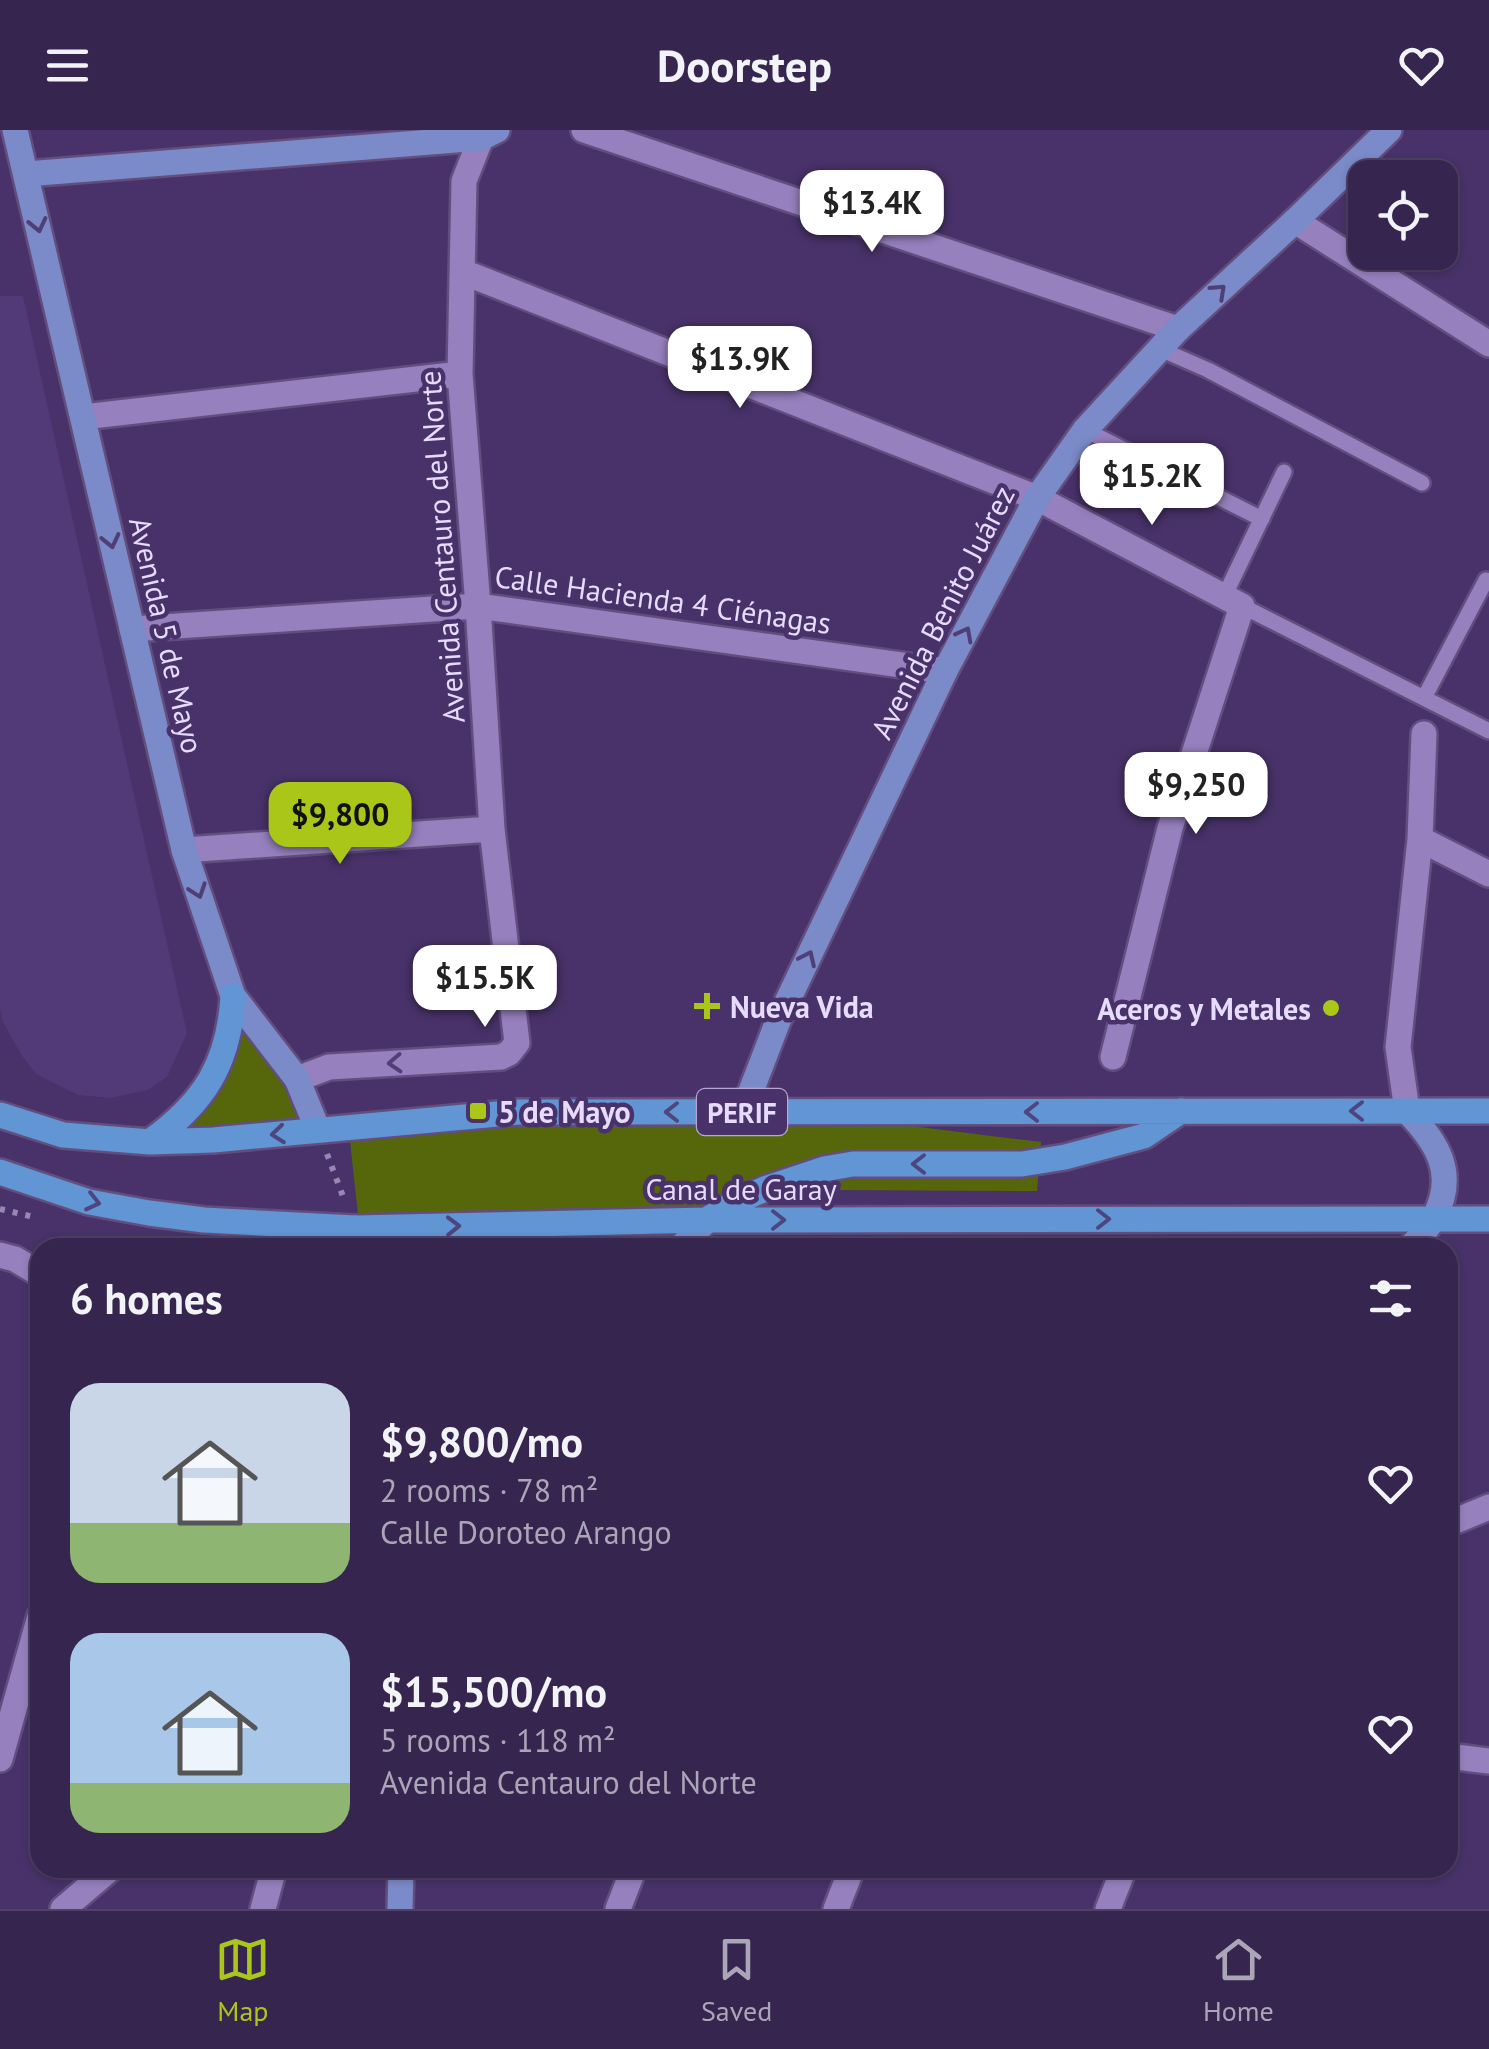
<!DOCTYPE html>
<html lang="en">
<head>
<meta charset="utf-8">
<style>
	:root { --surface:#36264f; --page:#3d2e56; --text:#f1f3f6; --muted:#aaa5b7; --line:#504366; --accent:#aac719 }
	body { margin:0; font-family:"PT Sans",sans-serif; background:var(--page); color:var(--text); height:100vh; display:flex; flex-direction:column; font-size:38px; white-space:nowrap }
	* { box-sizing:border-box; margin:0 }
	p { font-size:32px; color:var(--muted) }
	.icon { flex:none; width:55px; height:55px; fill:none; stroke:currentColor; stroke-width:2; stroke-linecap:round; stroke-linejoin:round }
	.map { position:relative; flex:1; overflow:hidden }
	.drawer { position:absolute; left:30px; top:1108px; width:1428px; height:640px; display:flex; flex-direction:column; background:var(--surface); border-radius:30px; box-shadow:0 2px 8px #0004,0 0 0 2px var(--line) }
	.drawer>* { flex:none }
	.fabs { position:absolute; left:1348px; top:30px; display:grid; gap:20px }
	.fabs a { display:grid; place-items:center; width:110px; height:110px; border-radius:20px; background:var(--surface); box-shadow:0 2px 8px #0004,0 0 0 2px var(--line); font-size:50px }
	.price { position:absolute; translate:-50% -85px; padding:0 22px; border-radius:20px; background:#fff; color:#222; font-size:32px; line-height:65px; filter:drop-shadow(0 2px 5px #0008) }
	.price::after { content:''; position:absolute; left:50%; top:60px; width:30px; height:22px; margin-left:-15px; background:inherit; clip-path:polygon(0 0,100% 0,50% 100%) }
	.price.selected { background:var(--accent); color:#111 }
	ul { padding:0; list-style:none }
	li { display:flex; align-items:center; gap:30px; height:250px; padding:0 40px }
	li span { display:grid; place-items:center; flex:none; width:280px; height:200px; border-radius:30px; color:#555 }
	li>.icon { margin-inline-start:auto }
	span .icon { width:120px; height:120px; fill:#fffc; stroke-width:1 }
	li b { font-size:42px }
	h2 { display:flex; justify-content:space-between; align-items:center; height:120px; padding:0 40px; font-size:42px }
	header { display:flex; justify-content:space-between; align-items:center; height:130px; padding:0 40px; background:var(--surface); font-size:45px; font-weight:800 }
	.tab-bar { display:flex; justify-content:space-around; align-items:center; height:140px; border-top:2px solid var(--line); background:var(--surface); font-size:28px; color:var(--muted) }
	.tab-bar a { display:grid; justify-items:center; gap:5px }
	.tab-bar .selected { color:var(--accent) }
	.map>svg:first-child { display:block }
	.built { fill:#523977 }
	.green { fill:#56660a }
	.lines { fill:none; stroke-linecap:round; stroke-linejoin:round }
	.lane-casing { stroke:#624e7e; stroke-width:20 }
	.street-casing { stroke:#624e7e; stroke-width:30 }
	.secondary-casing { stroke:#624e7e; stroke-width:30 }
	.primary-casing { stroke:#624e7e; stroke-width:30 }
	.path { stroke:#9787b3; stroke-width:6; stroke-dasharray:5 8; stroke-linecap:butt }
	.lane { stroke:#9680be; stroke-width:15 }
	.street { stroke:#9680be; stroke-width:25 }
	.secondary { stroke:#7b8ac8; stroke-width:25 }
	.primary { stroke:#6195d3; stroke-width:25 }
	.oneway { stroke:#503f77 }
	.oneway2 { stroke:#543e76 }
	.oneway3 { stroke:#4d467e }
	.poi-dot { fill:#aac719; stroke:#483269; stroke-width:4 }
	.labels { text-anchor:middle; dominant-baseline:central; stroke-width:9; stroke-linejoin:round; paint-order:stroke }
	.shield { fill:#483269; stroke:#b7a8d1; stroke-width:2.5 }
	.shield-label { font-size:28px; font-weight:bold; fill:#e6dbfd }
	.street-label { font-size:30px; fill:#e6dbfd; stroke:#483269 }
	.poi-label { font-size:30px; font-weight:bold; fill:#e6dbfd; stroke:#483269; text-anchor:start }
</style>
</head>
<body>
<header><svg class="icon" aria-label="menu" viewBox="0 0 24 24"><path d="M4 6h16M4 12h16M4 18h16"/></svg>Doorstep<svg class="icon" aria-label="heart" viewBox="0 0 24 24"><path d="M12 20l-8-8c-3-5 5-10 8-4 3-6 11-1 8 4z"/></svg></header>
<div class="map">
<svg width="1489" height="1779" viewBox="0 0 1489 1779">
	<rect width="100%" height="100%" fill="#483269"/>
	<!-- built -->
	<path class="built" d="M 0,166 L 23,166 L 187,903 L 167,947 L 148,960 L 110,968 L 78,965 L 36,944 L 22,926 L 3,892 L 0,880 Z"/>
	<!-- green -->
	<path class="green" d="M 233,888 L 293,950 L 304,994 L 157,1008 L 176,995 Z
		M 737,974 L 1041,1012 L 1037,1061 L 840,1060 L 758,1072 L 708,1085 L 359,1094 L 349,1002 Z"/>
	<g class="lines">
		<!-- lane casing -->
		<g class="lane-casing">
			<path id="lane" d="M 1160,219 L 1208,240 L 1422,353
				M 1085,300 L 1262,389
				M 1224,467 L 1284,342
				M 1242,476 L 1489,601
				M 1424,568 L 1486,450"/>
		</g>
		<!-- street casing -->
		<g class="street-casing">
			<path id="street" d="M 584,0 L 1178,199
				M 1295,91 L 1489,214
				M 463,142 L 1037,368 L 1242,476 L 1170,698 L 1113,927
				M 83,287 L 460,244
				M 132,499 L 478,476 L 945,541
				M 1420,709 L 1489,744
				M 184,720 L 492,699
				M 297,949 L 329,937 L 501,927 L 509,923 L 517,913 L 492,699 L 478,476 L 460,244 L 464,51 L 481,8
				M 1407,981 L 1398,917 L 1420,709 L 1424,604
				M 0,1125 L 15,1129 L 40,1144
				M 1448,1394 L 1489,1377
				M 1448,1626 L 1489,1631
				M 0,1629 L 40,1486
				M 63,1779 L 111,1738
				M 263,1779 L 274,1738
				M 618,1779 L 634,1738
				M 836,1779 L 852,1738
				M 1108,1779 L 1124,1738"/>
		</g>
		<!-- secondary casing -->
		<g class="secondary-casing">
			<path id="secondary" d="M 15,0 L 184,720 L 233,866 L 297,949 L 318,1000
				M 26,44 L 481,8 L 497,0
				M 1407,981 C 1437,1012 1457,1043 1435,1086 C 1429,1098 1418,1108 1410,1118
				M 743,982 L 778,891 L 945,541 L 1037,368 L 1085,300 L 1178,199 L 1295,91 L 1389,0
				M 355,1098 L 364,1118
				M 680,1118 L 707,1090
				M 400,1779 L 401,1738"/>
		</g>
		<!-- primary casing -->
		<g class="primary-casing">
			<path id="primary" d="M 0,985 L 63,1005 L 150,1012 L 213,1010 L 519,982 L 1489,981
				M 151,1011 C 205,972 229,933 233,866
				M 0,1042 L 89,1072 L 149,1083 L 204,1090 L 355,1098 L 707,1090 L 1489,1089
				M 708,1089 L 736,1072 L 767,1058 L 824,1039 L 853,1034 L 1022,1034 L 1065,1027 L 1144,1006 L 1181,981"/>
		</g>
		<!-- path -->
		<path class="path" d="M 327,1024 L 344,1069
			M 0,1079 L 34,1087"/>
		<!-- lane -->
		<use href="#lane" class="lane"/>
		<!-- street -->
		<use href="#street" class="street"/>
		<!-- secondary -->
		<use href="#secondary" class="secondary"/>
		<!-- primary -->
		<use href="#primary" class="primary"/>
	</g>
	<!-- one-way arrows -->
	<defs><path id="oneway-chevron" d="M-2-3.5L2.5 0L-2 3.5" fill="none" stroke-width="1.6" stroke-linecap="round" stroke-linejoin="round" transform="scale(2.5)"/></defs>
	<g class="oneway">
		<use href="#oneway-chevron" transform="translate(38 95) rotate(77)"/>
		<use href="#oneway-chevron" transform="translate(1219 161) rotate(-43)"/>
		<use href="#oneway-chevron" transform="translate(111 411) rotate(77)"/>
		<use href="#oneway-chevron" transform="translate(965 504) rotate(-62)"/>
		<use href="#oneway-chevron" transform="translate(198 761) rotate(71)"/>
		<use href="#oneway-chevron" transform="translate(808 828) rotate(-65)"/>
	</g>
	<use class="oneway2" href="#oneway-chevron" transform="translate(395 933) rotate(177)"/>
	<g class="oneway3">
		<use href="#oneway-chevron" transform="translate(1357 981) rotate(180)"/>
		<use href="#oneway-chevron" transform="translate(672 982) rotate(180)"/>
		<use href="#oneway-chevron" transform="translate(1032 982) rotate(180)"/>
		<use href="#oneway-chevron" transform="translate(278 1004) rotate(174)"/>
		<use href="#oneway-chevron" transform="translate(919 1034) rotate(180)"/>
		<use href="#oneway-chevron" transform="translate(93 1072) rotate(13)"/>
		<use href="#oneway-chevron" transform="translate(1103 1089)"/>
		<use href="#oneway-chevron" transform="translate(778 1090)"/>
		<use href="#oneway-chevron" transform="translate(453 1096) rotate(-1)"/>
	</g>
	<!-- markers -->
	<g class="poi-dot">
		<path d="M702 861h10v10h10v10h-10v10h-10v-10h-10v-10h10z"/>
		<circle cx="1331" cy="878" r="10"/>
		<rect x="468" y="971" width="20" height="20" rx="5"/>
	</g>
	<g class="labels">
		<!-- shield labels -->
		<rect class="shield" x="697" y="959" width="90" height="46" rx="8"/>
		<g class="shield-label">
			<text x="742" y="982">PERIF</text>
		</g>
		<!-- street labels -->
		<g class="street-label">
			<text transform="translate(441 417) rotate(-94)">Avenida Centauro del Norte</text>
			<text transform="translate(663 469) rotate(8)">Calle Hacienda 4 Ciénagas</text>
			<text transform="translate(942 482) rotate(-63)">Avenida Benito Juárez</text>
			<text transform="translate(167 505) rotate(77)">Avenida 5 de Mayo</text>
			<text x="741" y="1058">Canal de Garay</text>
		</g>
		<!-- poi labels -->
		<g class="poi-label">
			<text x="730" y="876">Nueva Vida</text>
			<text x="1311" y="878" text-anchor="end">Aceros y Metales</text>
			<text x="498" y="981">5 de Mayo</text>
		</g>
	</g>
</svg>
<div class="fabs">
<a><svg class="icon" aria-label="locate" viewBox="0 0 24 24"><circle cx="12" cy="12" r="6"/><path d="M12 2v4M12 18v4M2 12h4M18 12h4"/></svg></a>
</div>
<b class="price" style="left:872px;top:125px">$13.4K</b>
<b class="price" style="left:740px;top:281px">$13.9K</b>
<b class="price" style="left:1152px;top:398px">$15.2K</b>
<b class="price" style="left:1196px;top:707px">$9,250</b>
<b class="price selected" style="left:340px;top:737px">$9,800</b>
<b class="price" style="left:485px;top:900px">$15.5K</b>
<section class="drawer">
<h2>6 homes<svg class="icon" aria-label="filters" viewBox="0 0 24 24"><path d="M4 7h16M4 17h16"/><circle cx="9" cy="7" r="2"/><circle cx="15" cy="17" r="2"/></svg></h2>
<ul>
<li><span style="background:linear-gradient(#c9d6e8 70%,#8fb573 0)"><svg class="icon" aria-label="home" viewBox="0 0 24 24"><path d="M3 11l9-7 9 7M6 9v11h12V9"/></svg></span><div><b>$9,800/mo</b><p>2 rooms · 78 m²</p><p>Calle Doroteo Arango</p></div><svg class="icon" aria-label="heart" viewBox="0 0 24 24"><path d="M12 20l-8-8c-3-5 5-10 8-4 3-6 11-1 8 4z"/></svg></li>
<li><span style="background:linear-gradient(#a9c7e8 75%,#8fb573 0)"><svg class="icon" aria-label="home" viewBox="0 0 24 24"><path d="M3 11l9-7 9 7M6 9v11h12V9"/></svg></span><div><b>$15,500/mo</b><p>5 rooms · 118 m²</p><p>Avenida Centauro del Norte</p></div><svg class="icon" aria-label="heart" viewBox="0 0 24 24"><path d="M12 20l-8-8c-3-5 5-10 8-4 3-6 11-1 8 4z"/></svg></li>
</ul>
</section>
</div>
<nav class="tab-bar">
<a class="selected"><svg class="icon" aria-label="map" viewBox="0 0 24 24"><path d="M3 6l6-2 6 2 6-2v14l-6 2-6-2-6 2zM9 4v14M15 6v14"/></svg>Map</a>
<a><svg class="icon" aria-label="saved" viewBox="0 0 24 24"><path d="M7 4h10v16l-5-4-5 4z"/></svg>Saved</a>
<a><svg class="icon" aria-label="home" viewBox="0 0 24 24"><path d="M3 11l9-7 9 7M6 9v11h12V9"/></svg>Home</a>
</nav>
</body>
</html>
